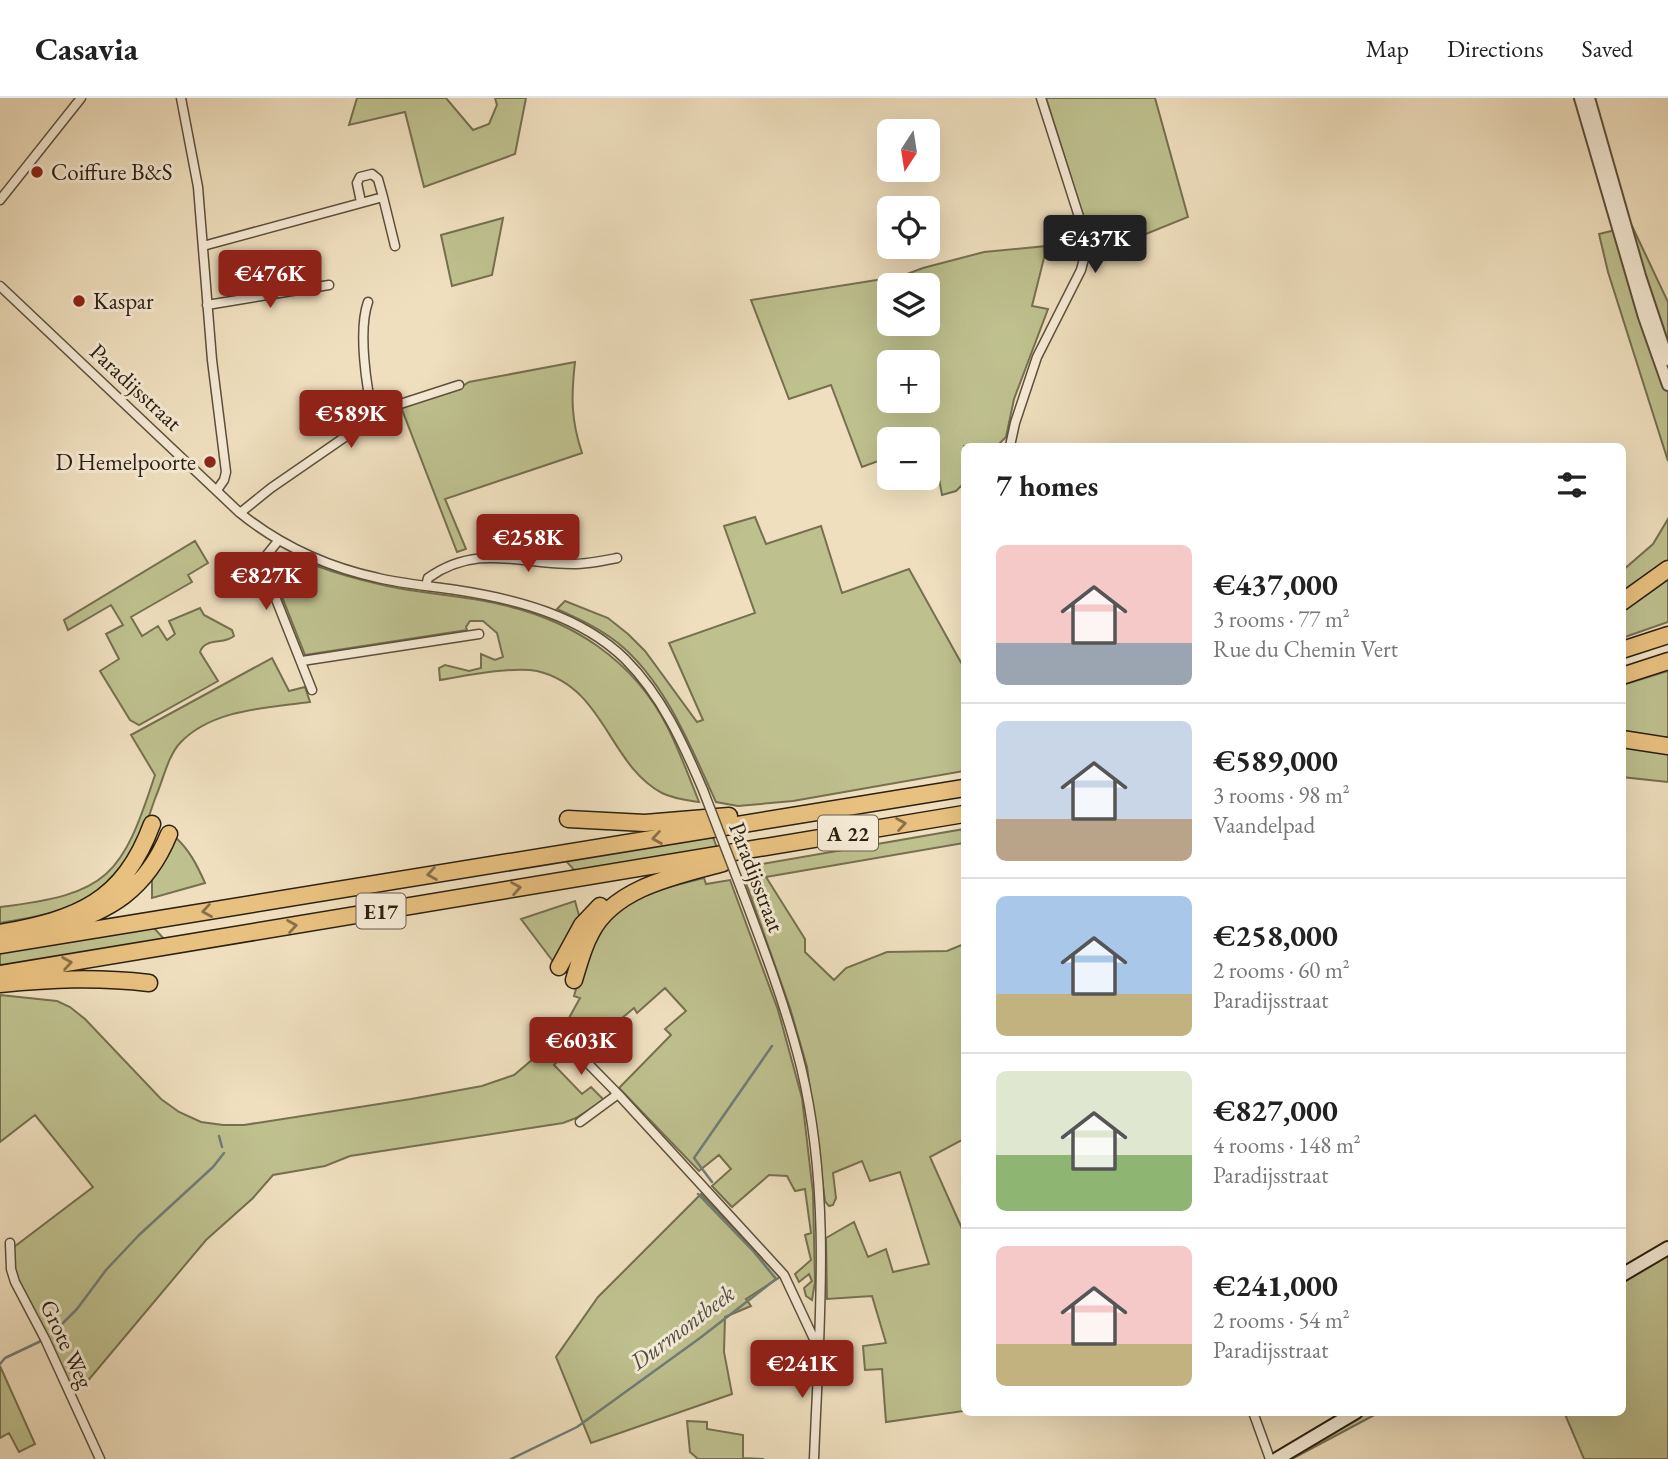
<!DOCTYPE html>
<html lang="en">
<head>
<meta charset="utf-8">
<style>
	:root { --surface:#fff; --page:#f2f2f2; --text:#222; --muted:#767676; --line:#e0e0e0; --accent:#8f2418 }
	body { margin:0; font-family:"EB Garamond",serif; background:var(--page); color:var(--text); height:100vh; display:flex; flex-direction:column; font-size:26px; white-space:nowrap }
	* { box-sizing:border-box; margin:0 }
	p { font-size:23px; color:var(--muted) }
	.icon { flex:none; width:38px; height:38px; fill:none; stroke:currentColor; stroke-width:2; stroke-linecap:round; stroke-linejoin:round }
	.map { position:relative; flex:1; overflow:hidden }
	.details { position:absolute; left:961px; top:345px; width:665px; height:973px; display:flex; flex-direction:column; background:var(--surface); border-radius:10px; box-shadow:0 7px 28px #0002 }
	.details>* { flex:none }
	.needle { width:46px; rotate:192deg }
	.tools { position:absolute; left:877px; top:21px; display:grid; gap:14px }
	.tools a { display:grid; place-items:center; width:63px; height:63px; border-radius:10px; background:var(--surface); box-shadow:0 7px 28px #0002; font-size:35px }
	.price { position:absolute; translate:-50% -60px; padding:0 16px; border-radius:7px; background:var(--accent); color:#fff; font-size:23px; line-height:46px; filter:drop-shadow(0 2px 4px #0008) }
	.price::after { content:''; position:absolute; left:50%; top:42px; width:21px; height:16px; margin-left:-10px; background:inherit; clip-path:polygon(0 0,100% 0,50% 100%) }
	.price.active { background:#222; color:#fff }
	ul { padding:0; list-style:none }
	li { display:flex; align-items:center; gap:21px; height:175px; padding:0 35px }
	li+li { border-top:2px solid var(--line) }
	li span { display:grid; place-items:center; flex:none; width:196px; height:140px; border-radius:10px; color:#555 }
	li>.icon { margin-inline-start:auto }
	span .icon { width:84px; height:84px; fill:#fffc; stroke-width:1 }
	li b { font-size:30px }
	h2 { display:flex; justify-content:space-between; align-items:center; height:84px; padding:0 35px; font-size:30px }
	header { display:flex; align-items:center; gap:42px; box-sizing:border-box; height:98px; padding:0 35px; background:var(--surface); border-bottom:2px solid var(--line) }
	header strong { font-size:33px }
	nav { display:flex; gap:38px; margin-inline-start:auto; font-size:24px }
	.map>svg:first-child { display:block }
	.green { fill:#bec08e; stroke:#757050; stroke-width:2; fill-rule:evenodd }
	.lines { fill:none; stroke-linecap:round; stroke-linejoin:round }
	.stream { stroke:#707c76; stroke-width:2.5 }
	.minor-casing { stroke:#5d503c; stroke-width:11 }
	.tertiary-casing { stroke:#5d503c; stroke-width:14 }
	.secondary-casing { stroke:#2c2011; stroke-width:16 }
	.motorway-casing { stroke:#2c2011; stroke-width:19 }
	.minor { stroke:#f5ead5; stroke-width:8 }
	.tertiary { stroke:#f5ead5; stroke-width:10 }
	.secondary { stroke:#f5ead5; stroke-width:12 }
	.motorway { stroke:#e8c07f; stroke-width:16 }
	.minor-bridge-casing { stroke:#5d503c; stroke-width:11; stroke-linecap:butt }
	.minor-bridge { stroke:#f5ead5; stroke-width:8 }
	.oneway { stroke:#8a7048 }
	.poi-dot { fill:#8f2418; stroke:#f5ead5; stroke-width:2.5 }
	.labels { text-anchor:middle; dominant-baseline:central; stroke-width:6; stroke-linejoin:round; paint-order:stroke }
	.shield { fill:#f5ead5; stroke:#685d4c; stroke-width:2 }
	.shield-label { font-size:21px; font-weight:bold; fill:#2c2011 }
	.poi-label { font-size:23px; fill:#2c2011; stroke:#f5ead5; text-anchor:start }
	.street-label { font-size:23px; fill:#2c2011; stroke:#f5ead5 }
	.water-label { font-size:24px; font-style:italic; fill:#4e4e44; stroke:#f5ead5 }
</style>
</head>
<body>
<header>
<strong>Casavia</strong>
<nav><a>Map</a><a>Directions</a><a>Saved</a></nav>
</header>
<div class="map">
<svg width="1668" height="1361" viewBox="0 0 1668 1361">
	<rect width="100%" height="100%" fill="#efdfbe"/>
	<filter id="stains"><feTurbulence type="fractalNoise" baseFrequency=".00286" numOctaves="4"/><feColorMatrix values="0 0 0 0 .2 0 0 0 0 .09 0 0 0 0 .02 0 0 0 .5 -.17"/></filter>
	<radialGradient id="worn" r=".72"><stop offset=".6" stop-color="#630" stop-opacity="0"/><stop offset="1" stop-color="#630" stop-opacity=".3"/></radialGradient>
	<!-- green -->
	<path class="green" d="M 357,0 L 446,0 L 473,32 L 489,26 L 497,7 L 495,0 L 526,0 L 515,56 L 424,89 L 405,14 L 349,27 Z
		M 1046,0 L 1155,0 L 1188,119 L 1141,138 L 1089,137 Z
		M 503,120 L 492,177 L 452,188 L 441,137 Z
		M 1632,128 L 1668,204 L 1668,363 L 1608,174 L 1599,136 Z
		M 1047,148 L 1032,208 L 1048,211 L 1014,301 L 1006,339 L 997,348 L 964,348 L 964,385 L 956,393 L 942,397 L 935,359 L 928,360 L 928,341 L 889,341 L 889,359 L 862,369 L 831,287 L 789,301 L 751,202 L 902,178 L 923,170 L 984,154 ZM 889,187 L 928,187 L 928,226 L 889,226 ZM 889,264 L 928,264 L 928,303 L 889,303 Z
		M 575,264 C 571,299 571,322 582,355 L 445,401 L 466,451 L 457,454 L 401,309 L 461,289 L 469,284 Z
		M 755,419 L 766,446 L 821,428 L 842,495 L 909,471 L 964,570 L 964,673 L 793,703 L 738,708 L 716,704 C 691,650 666,584 618,545 C 599,530 579,521 557,511 L 565,503 L 608,520 L 628,536 L 645,553 L 697,624 L 703,622 L 669,545 L 755,515 L 724,428 Z
		M 1668,421 L 1668,524 L 1622,540 L 1622,473 L 1653,446 Z
		M 195,443 L 208,465 L 188,477 L 192,484 L 131,519 L 142,538 L 158,528 L 167,542 L 175,536 L 169,523 L 200,510 L 204,517 L 232,532 L 234,538 C 224,547 205,539 200,554 L 218,583 L 139,627 L 130,622 L 100,573 L 119,561 L 106,536 L 123,527 L 111,507 L 68,532 L 64,522 Z
		M 277,455 C 291,454 303,463 317,468 C 338,476 361,482 383,487 C 421,496 461,497 499,506 C 572,522 634,562 668,630 C 680,654 689,679 699,704 C 686,702 674,701 662,695 C 608,666 605,589 537,573 C 513,568 465,578 440,582 L 439,570 L 445,567 L 469,573 L 481,570 L 481,556 L 495,562 L 503,559 L 497,535 L 483,523 L 470,523 L 466,529 L 467,532 L 305,557 L 271,471 L 272,459 Z
		M 272,560 L 289,593 L 305,589 L 310,604 C 267,610 212,611 180,645 C 168,658 163,682 156,698 C 148,719 142,744 131,763 C 101,808 49,817 0,825 L 0,809 C 109,796 122,778 155,677 L 131,637 Z
		M 1668,573 L 1668,684 L 1622,679 L 1622,587 Z
		M 964,731 L 964,745 L 766,779 L 805,841 L 805,854 L 834,882 L 846,870 L 887,854 L 947,853 L 964,846 L 964,1041 L 930,1059 L 964,1135 L 964,1313 L 886,1324 L 882,1271 L 865,1272 L 863,1248 L 886,1245 L 872,1198 L 827,1201 L 826,1140 L 854,1124 L 868,1159 L 886,1151 L 893,1174 L 929,1166 L 900,1074 L 870,1083 L 862,1063 L 833,1075 L 836,1100 L 833,1107 L 829,1108 L 825,1103 L 807,969 L 790,910 L 746,785 L 749,783 L 745,769 Z
		M 174,738 C 189,751 197,767 205,785 L 152,800 L 152,781 Z
		M 713,739 L 717,750 L 576,774 L 565,762 Z
		M 704,780 L 706,786 L 730,782 L 778,912 L 802,1000 L 813,1095 L 815,1184 L 812,1202 L 806,1198 L 804,1190 L 812,1183 L 809,1176 L 799,1184 L 795,1176 L 811,1162 L 805,1137 L 811,1135 L 805,1091 L 795,1093 L 787,1078 L 769,1077 L 732,1109 L 712,1088 L 731,1071 L 719,1057 L 699,1073 L 619,990 L 671,937 L 665,931 L 686,913 L 665,890 L 637,915 L 634,910 L 597,941 L 580,921 L 568,934 L 564,929 L 580,900 L 574,898 C 578,885 581,869 586,856 C 612,800 649,794 704,780 Z
		M 575,803 L 580,821 L 555,866 L 521,821 Z
		M 153,829 L 167,844 L 0,870 L 0,854 Z
		M 0,897 L 57,903 L 70,909 L 85,921 L 161,1001 L 179,1014 L 201,1024 L 223,1027 L 244,1027 L 411,1001 L 482,988 L 514,977 L 552,945 L 568,952 L 554,967 L 582,996 L 591,989 L 604,1002 L 576,1020 L 563,1025 L 350,1058 L 325,1068 L 273,1077 L 253,1100 L 206,1142 L 86,1285 L 72,1297 L 13,1175 L 14,1149 L 93,1089 L 35,1017 L 0,1044 Z
		M 701,1096 L 780,1179 L 746,1201 L 751,1208 L 725,1219 L 724,1254 L 732,1296 L 591,1345 L 556,1259 L 598,1199 Z
		M 1668,1144 L 1668,1361 L 1584,1361 L 1564,1314 L 1622,1314 L 1622,1169 Z
		M 0,1268 L 35,1346 L 19,1354 L 9,1335 L 0,1340 Z
		M 1343,1314 L 1380,1314 L 1292,1361 L 1279,1361 L 1276,1354 Z
		M 687,1323 L 707,1324 L 707,1331 L 743,1337 L 743,1360 L 764,1361 L 698,1361 L 690,1354 Z"/>
	<g class="lines">
		<!-- stream -->
		<path class="stream" d="M 219,1038 L 222,1049
			M 712,1084 L 694,1060 L 772,948
			M 52,1236 L 77,1211 L 106,1172 L 139,1137 L 213,1069 L 224,1055
			M 0,1266 L 5,1260 L 41,1243
			M 511,1361 L 577,1329 L 700,1240 L 776,1181 L 754,1154 L 698,1096"/>
		<!-- minor casing -->
		<g class="minor-casing">
			<path id="minor" d="M 181,0 L 198,89 L 212,262 L 226,374 L 224,382 L 217,392
				M 0,102 L 81,0
				M 361,104 L 357,85 L 360,79 L 372,76 L 378,81 L 383,99
				M 203,148 L 383,99 L 395,148
				M 0,188 L 240,415 C 281,448 327,469 378,480 C 403,486 430,488 456,492 C 516,501 581,518 625,561 C 662,598 683,645 703,692
				M 368,204 C 358,232 366,290 374,319
				M 207,207 L 329,187
				M 1010,348 L 1015,325 L 1037,259 L 1081,172 L 1086,153 L 1082,128 L 1041,0
				M 240,415 L 271,390 L 374,319 L 394,308 L 459,287
				M 278,443 L 266,458 L 264,471 L 312,592
				M 426,488 L 428,480 C 477,445 520,466 573,466 C 588,466 602,463 617,460
				M 302,563 L 479,536
				M 742,793 C 764,851 786,909 801,969 C 832,1097 819,1231 814,1361
				M 563,940 L 618,996 L 784,1177 L 813,1239 L 819,1244
				M 580,1024 L 618,996
				M 10,1145 L 11,1171 L 15,1184 L 45,1241 L 100,1361
				M 1253,1314 L 1270,1361"/>
		</g>
		<!-- tertiary casing -->
		<g class="tertiary-casing">
			<path id="tertiary" d="M 1580,0 L 1644,219 L 1668,287
				M 1589,0 L 1640,178 L 1668,262"/>
		</g>
		<!-- secondary casing -->
		<g class="secondary-casing">
			<path id="secondary" d="M 1622,1177 L 1668,1150
				M 1277,1361 L 1356,1314"/>
		</g>
		<!-- motorway casing -->
		<g class="motorway-casing">
			<path id="motorway" d="M 1622,504 L 1668,471
				M 1622,552 L 1668,537
				M 1622,578 L 1668,563
				M 1622,641 L 1668,648
				M 568,721 L 645,725 L 729,718
				M 54,830 C 110,813 146,792 169,736
				M 0,835 C 78,821 123,804 152,726
				M 0,847 L 964,690
				M 559,869 L 582,827 L 600,808
				M 0,876 L 964,716
				M 574,882 C 579,866 583,849 591,835 C 614,789 679,777 723,765
				M 0,886 C 52,881 97,879 149,885"/>
		</g>
		<!-- minor -->
		<use href="#minor" class="minor"/>
		<!-- tertiary -->
		<use href="#tertiary" class="tertiary"/>
		<!-- secondary -->
		<use href="#secondary" class="secondary"/>
		<!-- motorway -->
		<use href="#motorway" class="motorway"/>
		<!-- minor-bridge casing -->
		<g class="minor-bridge-casing">
			<path id="minor-bridge" d="M 703,692 L 742,793"/>
		</g>
		<!-- minor-bridge -->
		<use href="#minor-bridge" class="minor-bridge"/>
	</g>
	<!-- one-way arrows -->
	<defs><path id="oneway-chevron" d="M-2-3.5L2.5 0L-2 3.5" fill="none" stroke-width="1.6" stroke-linecap="round" stroke-linejoin="round" transform="scale(1.75)"/></defs>
	<g class="oneway">
		<use href="#oneway-chevron" transform="translate(901 726) rotate(-9)"/>
		<use href="#oneway-chevron" transform="translate(657 740) rotate(171)"/>
		<use href="#oneway-chevron" transform="translate(432 776) rotate(171)"/>
		<use href="#oneway-chevron" transform="translate(516 790) rotate(-10)"/>
		<use href="#oneway-chevron" transform="translate(207 813) rotate(171)"/>
		<use href="#oneway-chevron" transform="translate(292 828) rotate(-9)"/>
		<use href="#oneway-chevron" transform="translate(67 865) rotate(-9)"/>
	</g>
	<!-- markers -->
	<g class="poi-dot">
		<circle cx="37" cy="74" r="7"/>
		<circle cx="79" cy="203" r="7"/>
		<circle cx="210" cy="364" r="7"/>
	</g>
	<g class="labels">
		<!-- shield labels -->
		<g class="shield">
			<rect x="818" y="717.5" width="60" height="35" rx="5"/>
			<rect x="356.5" y="795.5" width="49" height="35" rx="5"/>
		</g>
		<g class="shield-label">
			<text x="848" y="735">A 22</text>
			<text x="381" y="813">E17</text>
		</g>
		<!-- poi labels -->
		<g class="poi-label">
			<text x="51" y="74">Coiffure B&amp;S</text>
			<text x="93" y="203">Kaspar</text>
			<text x="196" y="364" text-anchor="end">D Hemelpoorte</text>
		</g>
		<!-- street labels -->
		<g class="street-label">
			<text transform="translate(136 289) rotate(43)">Paradijsstraat</text>
			<text transform="translate(757 779) rotate(69)">Paradijsstraat</text>
			<text transform="translate(67 1246) rotate(65)">Grote Weg</text>
		</g>
		<!-- water labels -->
		<g class="water-label">
			<text transform="translate(682 1229) rotate(-37)">Durmontbeek</text>
		</g>
	</g>
	<rect width="100%" height="100%" filter="url(#stains)"/>
	<rect width="100%" height="100%" fill="url(#worn)"/>
</svg>
<div class="tools">
<a><svg class="needle" viewBox="-14 -14 28 28"><path d="M0-13l5 13h-10z" fill="#e53935"/><path d="M0 13l5-13h-10z" fill="#767676"/></svg></a>
<a><svg class="icon" aria-label="locate" viewBox="0 0 24 24"><circle cx="12" cy="12" r="6"/><path d="M12 2v4M12 18v4M2 12h4M18 12h4"/></svg></a>
<a><svg class="icon" aria-label="layers" viewBox="0 0 24 24"><path d="M12 4l9 5-9 5-9-5zM3 14l9 5 9-5"/></svg></a>
<a>+</a>
<a>−</a>
</div>
<b class="price active" style="left:1095px;top:177px">€437K</b>
<b class="price" style="left:270px;top:212px">€476K</b>
<b class="price" style="left:351px;top:352px">€589K</b>
<b class="price" style="left:528px;top:476px">€258K</b>
<b class="price" style="left:266px;top:514px">€827K</b>
<b class="price" style="left:581px;top:979px">€603K</b>
<b class="price" style="left:802px;top:1302px">€241K</b>
<section class="details">
<h2>7 homes<svg class="icon" aria-label="filters" viewBox="0 0 24 24"><path d="M4 7h16M4 17h16"/><circle cx="9" cy="7" r="2"/><circle cx="15" cy="17" r="2"/></svg></h2>
<ul>
<li><span style="background:linear-gradient(#f6c9c9 70%,#9aa5b1 0)"><svg class="icon" aria-label="home" viewBox="0 0 24 24"><path d="M3 11l9-7 9 7M6 9v11h12V9"/></svg></span><div><b>€437,000</b><p>3 rooms · 77 m²</p><p>Rue du Chemin Vert</p></div></li>
<li><span style="background:linear-gradient(#c9d6e8 70%,#b9a48a 0)"><svg class="icon" aria-label="home" viewBox="0 0 24 24"><path d="M3 11l9-7 9 7M6 9v11h12V9"/></svg></span><div><b>€589,000</b><p>3 rooms · 98 m²</p><p>Vaandelpad</p></div></li>
<li><span style="background:linear-gradient(#a9c7e8 70%,#c2b280 0)"><svg class="icon" aria-label="home" viewBox="0 0 24 24"><path d="M3 11l9-7 9 7M6 9v11h12V9"/></svg></span><div><b>€258,000</b><p>2 rooms · 60 m²</p><p>Paradijsstraat</p></div></li>
<li><span style="background:linear-gradient(#dfe7d0 60%,#8fb573 0)"><svg class="icon" aria-label="home" viewBox="0 0 24 24"><path d="M3 11l9-7 9 7M6 9v11h12V9"/></svg></span><div><b>€827,000</b><p>4 rooms · 148 m²</p><p>Paradijsstraat</p></div></li>
<li><span style="background:linear-gradient(#f6c9c9 70%,#c2b280 0)"><svg class="icon" aria-label="home" viewBox="0 0 24 24"><path d="M3 11l9-7 9 7M6 9v11h12V9"/></svg></span><div><b>€241,000</b><p>2 rooms · 54 m²</p><p>Paradijsstraat</p></div></li>
</ul>
</section>
</div>
</body>
</html>
